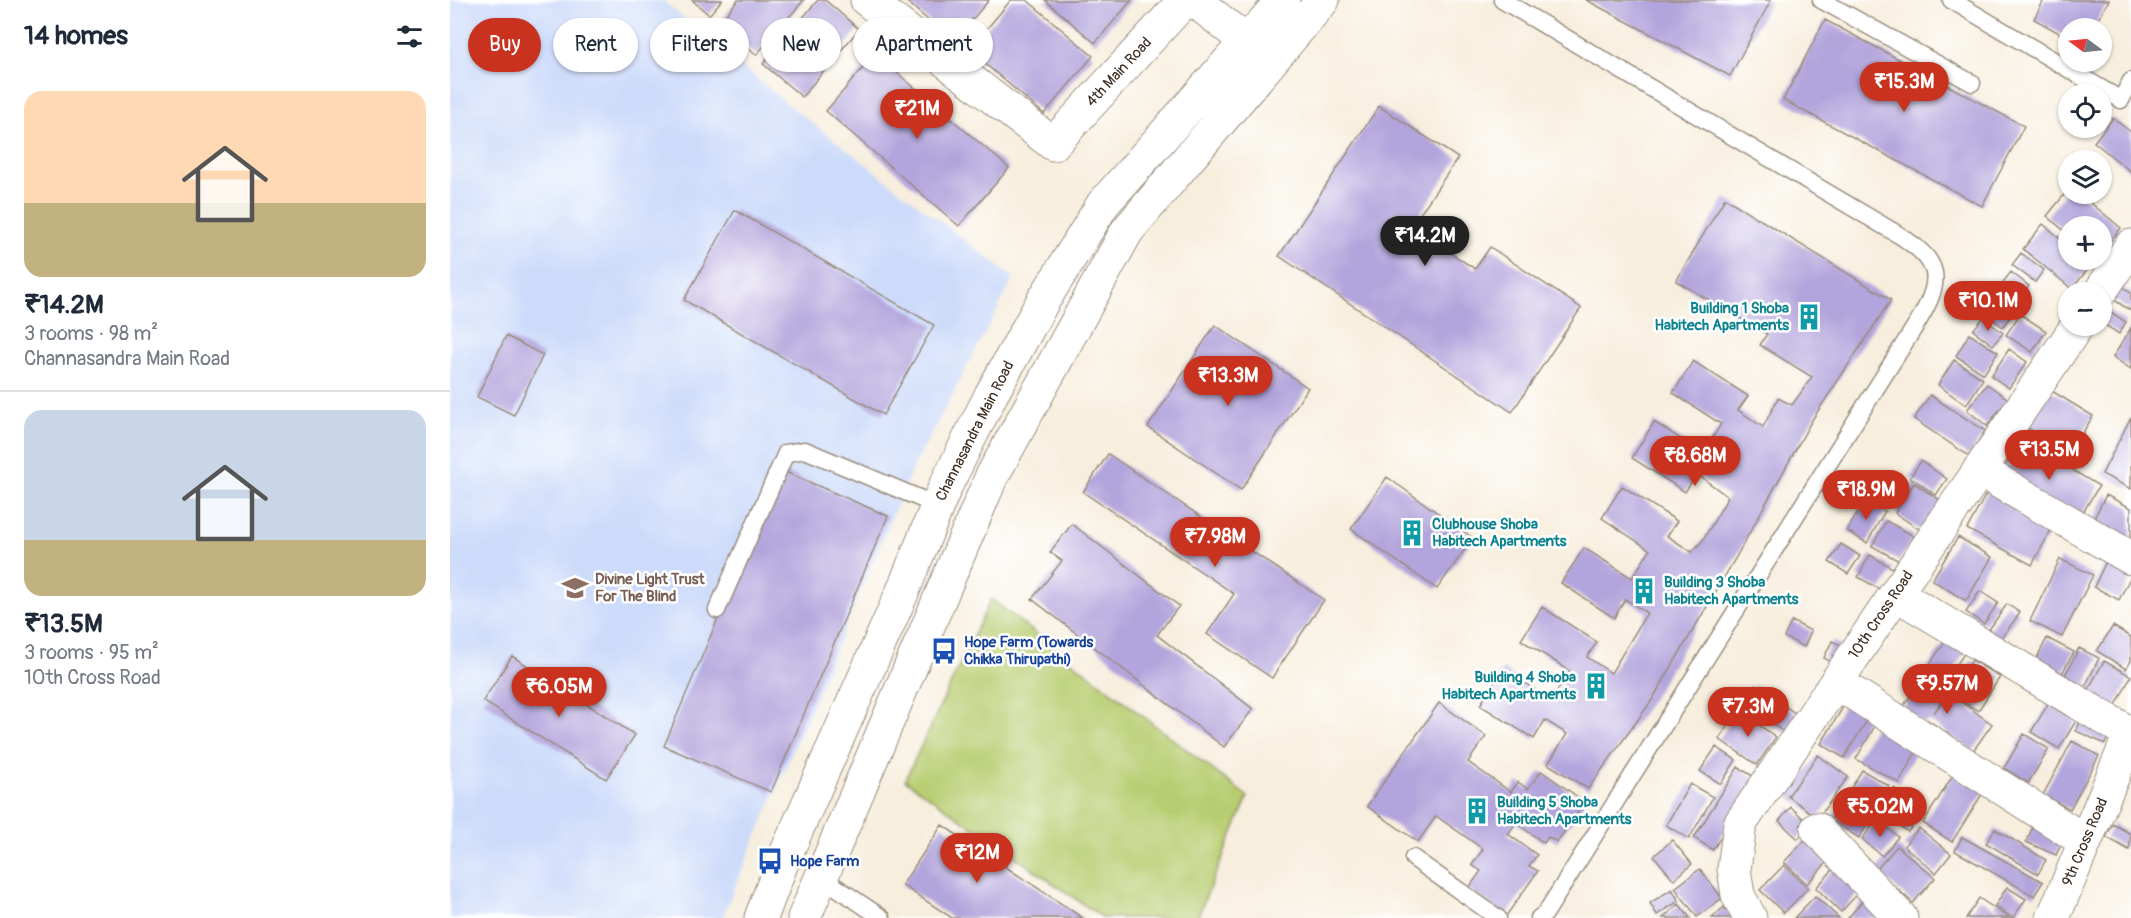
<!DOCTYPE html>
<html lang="en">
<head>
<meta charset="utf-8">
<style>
	:root { --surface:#fff; --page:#f2f2f3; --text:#1f2937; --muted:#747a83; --line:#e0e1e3; --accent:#c8321e }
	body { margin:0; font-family:Pangolin,sans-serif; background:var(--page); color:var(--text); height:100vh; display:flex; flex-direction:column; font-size:22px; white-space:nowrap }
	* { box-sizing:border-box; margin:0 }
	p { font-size:20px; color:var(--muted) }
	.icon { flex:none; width:33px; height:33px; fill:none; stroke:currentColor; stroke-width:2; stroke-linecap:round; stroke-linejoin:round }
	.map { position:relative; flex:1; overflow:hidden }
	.panel { display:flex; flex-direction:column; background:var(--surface); width:450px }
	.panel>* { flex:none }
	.top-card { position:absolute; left:18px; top:18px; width:570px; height:54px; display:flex; gap:12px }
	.needle { width:39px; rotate:285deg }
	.fabs { position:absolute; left:1608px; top:18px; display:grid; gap:12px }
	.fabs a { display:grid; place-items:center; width:54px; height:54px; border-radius:50%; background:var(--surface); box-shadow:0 2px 4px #0004; font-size:30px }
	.price { position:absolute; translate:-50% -51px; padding:0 14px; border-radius:21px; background:var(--accent); color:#fff; font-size:20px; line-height:39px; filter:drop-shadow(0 2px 3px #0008) }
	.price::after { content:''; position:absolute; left:50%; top:36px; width:18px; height:14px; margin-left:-9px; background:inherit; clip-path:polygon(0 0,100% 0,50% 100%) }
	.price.on { background:#222; color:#fff }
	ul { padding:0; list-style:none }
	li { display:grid; align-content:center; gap:12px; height:318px; padding:0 24px }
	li+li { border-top:2px solid var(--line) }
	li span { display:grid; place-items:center; height:186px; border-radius:18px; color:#555 }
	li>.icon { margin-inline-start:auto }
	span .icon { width:108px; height:108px; fill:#fffc; stroke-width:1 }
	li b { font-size:26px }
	h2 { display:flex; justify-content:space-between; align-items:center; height:72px; padding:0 24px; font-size:26px }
	.pill { padding:0 21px; border-radius:27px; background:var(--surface); box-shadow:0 2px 4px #0004; font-size:21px; line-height:54px }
	.pill.on { background:var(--accent); color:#fff }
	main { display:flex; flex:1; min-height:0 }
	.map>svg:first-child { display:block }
	.built { fill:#cddbfa }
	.green { fill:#b8cd71; stroke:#7a7c48; stroke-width:1.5 }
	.building { fill:#b2a4dc }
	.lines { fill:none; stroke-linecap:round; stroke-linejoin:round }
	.lane-casing { stroke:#998c7e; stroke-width:19 }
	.street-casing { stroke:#998c7e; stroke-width:35 }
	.secondary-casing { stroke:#998c7e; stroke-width:35 }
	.lane { stroke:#fff; stroke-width:16 }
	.street { stroke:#fff; stroke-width:33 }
	.secondary { stroke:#fff; stroke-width:33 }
	.labels { text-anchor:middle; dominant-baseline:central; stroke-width:5; stroke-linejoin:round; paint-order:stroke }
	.street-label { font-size:15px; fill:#3b2a1e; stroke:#fff }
	.culture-label { font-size:15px; font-weight:bold; fill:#0d838f; stroke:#fff; text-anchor:start }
	.education-label { font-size:15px; font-weight:bold; fill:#785e54; stroke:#fff; text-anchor:start }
	.transit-label { font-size:15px; font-weight:bold; fill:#164399; stroke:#fff; text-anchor:start }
</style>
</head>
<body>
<main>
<section class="panel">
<h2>14 homes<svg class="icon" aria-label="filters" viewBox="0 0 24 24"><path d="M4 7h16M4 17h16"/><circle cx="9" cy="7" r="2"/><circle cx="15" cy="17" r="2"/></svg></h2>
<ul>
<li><span style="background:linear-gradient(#ffd9b3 60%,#c2b280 0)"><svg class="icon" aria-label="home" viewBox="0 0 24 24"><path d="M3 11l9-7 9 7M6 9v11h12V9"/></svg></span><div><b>₹14.2M</b><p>3 rooms · 98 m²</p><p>Channasandra Main Road</p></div></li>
<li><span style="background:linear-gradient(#c9d6e8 70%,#c2b280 0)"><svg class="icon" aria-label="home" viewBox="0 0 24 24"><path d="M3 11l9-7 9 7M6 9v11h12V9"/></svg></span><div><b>₹13.5M</b><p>3 rooms · 95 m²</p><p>10th Cross Road</p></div></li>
</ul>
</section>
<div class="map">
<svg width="1681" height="918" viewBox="0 0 1681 918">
	<rect width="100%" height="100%" fill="#fff"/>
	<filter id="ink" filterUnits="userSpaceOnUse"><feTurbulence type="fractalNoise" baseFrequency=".0167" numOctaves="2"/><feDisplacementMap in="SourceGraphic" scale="12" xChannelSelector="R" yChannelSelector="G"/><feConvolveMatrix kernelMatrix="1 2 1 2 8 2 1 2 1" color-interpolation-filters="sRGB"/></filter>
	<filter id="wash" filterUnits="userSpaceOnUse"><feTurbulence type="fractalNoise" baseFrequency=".008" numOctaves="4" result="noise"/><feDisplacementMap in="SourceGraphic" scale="24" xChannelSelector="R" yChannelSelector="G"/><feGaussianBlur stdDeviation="1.35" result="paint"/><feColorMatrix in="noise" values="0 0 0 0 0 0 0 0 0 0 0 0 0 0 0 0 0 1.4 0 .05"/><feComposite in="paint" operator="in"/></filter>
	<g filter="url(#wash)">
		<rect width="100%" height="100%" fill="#f7eedd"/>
		<!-- built -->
		<path class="built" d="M 0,0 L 212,0 L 335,102 L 564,278 L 460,474 L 272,918 L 0,918 Z"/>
		<!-- green -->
		<path class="green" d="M 541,599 L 798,797 L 747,918 L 653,918 L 455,780 Z"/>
		<g id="blocks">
			<!-- building -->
			<path class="building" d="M 242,0 L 272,0 L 259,15 Z
				M 288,0 L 354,0 L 306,55 L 269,23 Z
				M 368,0 L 375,0 L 409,29 L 352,97 L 313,64 Z
				M 455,0 L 539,0 L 503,42 Z
				M 561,0 L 577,0 L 643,56 L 594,114 L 519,50 Z
				M 595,0 L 682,0 L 645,43 Z
				M 1136,0 L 1321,0 L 1280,76 Z
				M 1594,0 L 1659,0 L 1643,28 L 1618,28 L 1618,38 L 1584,19 Z
				M 1375,20 L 1574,126 L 1532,206 L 1333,100 Z
				M 425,54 L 559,168 L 509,226 L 376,111 Z
				M 929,106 L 1008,158 L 961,227 L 1025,269 L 1040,247 L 1131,308 L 1062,412 L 829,256 Z
				M 1663,118 L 1681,132 L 1681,172 L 1644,142 Z
				M 1618,190 L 1618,194 L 1630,194 L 1671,228 L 1652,251 L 1652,226 L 1618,226 L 1618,234 L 1597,216 Z
				M 1275,198 L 1441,300 L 1362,420 L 1285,559 L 1202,700 L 1138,789 L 1098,764 L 1117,734 L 1095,720 L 1084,739 L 1030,705 L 1053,669 L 1101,700 L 1120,671 L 1071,640 L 1092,607 L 1147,642 L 1137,657 L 1161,673 L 1197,613 L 1175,599 L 1164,618 L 1111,583 L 1134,548 L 1182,578 L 1200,550 L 1152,518 L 1172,486 L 1227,521 L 1217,536 L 1242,552 L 1253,540 L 1278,497 L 1247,474 L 1235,492 L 1182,458 L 1204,422 L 1253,453 L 1271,424 L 1223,393 L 1243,361 L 1298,396 L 1288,410 L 1313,427 L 1328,398 L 1342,405 L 1362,377 L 1310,345 L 1317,334 L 1226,281 Z
				M 285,210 L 484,325 L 433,415 L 234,300 Z
				M 1593,224 L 1618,245 L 1618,260 L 1637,260 L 1642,264 L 1622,289 L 1573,249 Z
				M 1571,253 L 1594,270 L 1585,282 L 1562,265 Z
				M 1561,272 L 1579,286 L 1568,300 L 1550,286 Z
				M 1670,285 L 1681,293 L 1681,311 L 1661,298 Z
				M 1546,295 L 1566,308 L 1553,327 L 1534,313 Z
				M 1653,307 L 1676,322 L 1669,334 L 1652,323 Z
				M 1570,314 L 1596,331 L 1582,352 L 1556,335 Z
				M 1533,318 L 1553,333 L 1543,345 L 1523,330 Z
				M 765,325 L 858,388 L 791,490 L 698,427 Z
				M 1681,328 L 1681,369 L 1663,357 Z
				M 1519,334 L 1548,352 L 1534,374 L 1506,356 Z
				M 56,336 L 93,355 L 64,415 L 27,397 Z
				M 1559,349 L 1577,362 L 1559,388 L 1541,376 Z
				M 1504,360 L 1533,379 L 1516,405 L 1488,385 Z
				M 1537,384 L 1558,399 L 1537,426 L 1517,410 Z
				M 1597,388 L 1643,416 L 1620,454 L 1574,426 Z
				M 1480,395 L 1535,431 L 1519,456 L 1464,419 Z
				M 1681,417 L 1681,489 L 1652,474 Z
				M 1571,439 L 1649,486 L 1627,522 L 1550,475 Z
				M 658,454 L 874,600 L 822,678 L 757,634 L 784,594 L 633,492 Z
				M 1471,461 L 1497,479 L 1486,495 L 1460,477 Z
				M 331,470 L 438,516 L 321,792 L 214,746 Z
				M 937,477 L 1023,538 L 987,589 L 901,529 Z
				M 1464,483 L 1493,502 L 1473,532 L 1445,513 Z
				M 1540,487 L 1605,523 L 1582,565 L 1517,529 Z
				M 1656,495 L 1681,508 L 1681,548 L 1640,526 Z
				M 1415,500 L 1435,511 L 1417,543 L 1397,531 Z
				M 1436,521 L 1464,536 L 1449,561 L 1422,546 Z
				M 622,524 L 729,606 L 707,635 L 803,709 L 774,747 L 582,599 L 612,561 L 600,552 Z
				M 1508,537 L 1542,557 L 1516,601 L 1482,580 Z
				M 1391,544 L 1410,556 L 1398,574 L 1379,562 Z
				M 1420,555 L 1444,569 L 1431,590 L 1408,577 Z
				M 1659,555 L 1681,566 L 1681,576 L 1669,600 L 1644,587 Z
				M 1610,559 L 1643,575 L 1612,637 L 1580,621 Z
				M 1530,591 L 1548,603 L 1534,624 L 1516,612 Z
				M 1557,604 L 1570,613 L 1550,640 L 1538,631 Z
				M 1342,621 L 1361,631 L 1354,647 L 1334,637 Z
				M 1663,626 L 1681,637 L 1681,661 L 1676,669 L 1647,651 Z
				M 1503,630 L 1521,643 L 1492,687 L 1473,674 Z
				M 1597,638 L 1624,652 L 1612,673 L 1586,660 Z
				M 1382,641 L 1394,647 L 1385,664 L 1374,658 Z
				M 1629,648 L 1649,658 L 1632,693 L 1611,683 Z
				M 62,656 L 185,735 L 156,779 L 33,701 Z
				M 1522,660 L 1550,677 L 1528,711 L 1501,694 Z
				M 1654,661 L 1681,676 L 1664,709 L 1636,694 Z
				M 1472,679 L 1495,695 L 1484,713 L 1498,693 L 1542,724 L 1523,751 L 1478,720 L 1476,724 L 1452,708 Z
				M 1305,685 L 1349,716 L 1337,734 L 1293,704 Z
				M 1400,695 L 1424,709 L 1394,758 L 1371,744 Z
				M 989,703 L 1036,736 L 1018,762 L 1061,792 L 1068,782 L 1078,789 L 1091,771 L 1135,802 L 1107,842 L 1098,837 L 1094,843 L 1066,823 L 1058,834 L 1087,855 L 1079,866 L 1088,871 L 1056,916 L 1018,889 L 1031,871 L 1022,865 L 1033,849 L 986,816 L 968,842 L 917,806 Z
				M 1598,704 L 1626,721 L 1609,749 L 1581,732 Z
				M 1288,711 L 1326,737 L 1307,765 L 1269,739 Z
				M 1632,718 L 1661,731 L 1655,744 L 1626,731 Z
				M 1429,719 L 1471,742 L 1449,783 L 1406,759 Z
				M 1574,734 L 1599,749 L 1578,783 L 1554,768 Z
				M 1622,741 L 1649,756 L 1620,809 L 1593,795 Z
				M 1266,747 L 1286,760 L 1271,784 L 1250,771 Z
				M 1368,755 L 1398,777 L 1368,818 L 1338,796 Z
				M 1288,767 L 1306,778 L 1263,850 L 1244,838 Z
				M 1412,770 L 1439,786 L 1425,809 L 1398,793 Z
				M 1505,772 L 1534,791 L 1502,842 L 1473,823 Z
				M 1240,784 L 1263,797 L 1239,839 L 1216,825 Z
				M 1444,788 L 1474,809 L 1458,832 L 1428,811 Z
				M 1394,799 L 1423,816 L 1409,838 L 1381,820 Z
				M 1341,807 L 1360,825 L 1348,839 L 1329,821 Z
				M 1428,819 L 1448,837 L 1432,856 L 1412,839 Z
				M 1586,820 L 1616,834 L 1606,855 L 1576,842 Z
				M 1663,824 L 1681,834 L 1679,850 L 1656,837 Z
				M 492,825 L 633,918 L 502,918 L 452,885 Z
				M 1469,828 L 1501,854 L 1486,873 L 1454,846 Z
				M 1545,829 L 1596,860 L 1588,874 L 1536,843 Z
				M 1358,837 L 1381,858 L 1357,884 L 1334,862 Z
				M 1512,837 L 1593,882 L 1584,896 L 1505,851 Z
				M 1222,840 L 1242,864 L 1224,880 L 1204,856 Z
				M 1447,846 L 1485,878 L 1463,903 L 1426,870 Z
				M 1388,864 L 1413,888 L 1391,912 L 1366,888 Z
				M 1334,865 L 1358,888 L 1334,913 L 1310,890 Z
				M 1250,869 L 1272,898 L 1247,917 L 1225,888 Z
				M 1557,887 L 1576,899 L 1563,918 L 1545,906 Z
				M 1222,889 L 1229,901 L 1207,915 L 1200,903 Z
				M 1365,896 L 1389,918 L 1344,918 Z
				M 1529,898 L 1559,918 L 1516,918 Z
				M 1414,899 L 1437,918 L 1398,918 Z
				M 1229,904 L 1240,918 L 1213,918 Z
				M 1274,907 L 1283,918 L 1262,918 Z"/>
		</g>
	</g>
	<g filter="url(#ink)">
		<use href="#blocks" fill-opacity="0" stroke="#998c7e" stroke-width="1.5"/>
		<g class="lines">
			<!-- lane casing -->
			<g class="lane-casing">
				<path id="lane" d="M 1052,0 L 1449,235 C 1490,261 1494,278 1469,320 L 1095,914 L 1089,918
					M 1371,0 L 1522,83
					M 1501,0 L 1671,100 L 1681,81
					M 267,610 L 336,453 L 355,450 L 488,506
					M 963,858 L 1048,918
					M 371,877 L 432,918"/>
			</g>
			<!-- street casing -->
			<g class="street-casing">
				<path id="street" d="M 417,0 L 603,144 L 735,0
					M 744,0 L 797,42
					M 1650,292 L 1681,246
					M 1529,470 L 1681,558
					M 1446,594 L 1681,734
					M 1386,682 L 1635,841
					M 1367,829 L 1451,918
					M 1300,918 L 1288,895 L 1284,869 L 1290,824 L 1627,326
					M 1603,918 L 1681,733"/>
			</g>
			<!-- secondary casing -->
			<g class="secondary-casing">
				<path id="secondary" d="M 311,918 L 331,865 L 452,593 L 495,487 L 541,395 L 593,301 L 653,204 L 833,0
					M 354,918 L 541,478 L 677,231 L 873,0"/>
			</g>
			<!-- lane -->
			<use href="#lane" class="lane"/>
			<!-- street -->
			<use href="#street" class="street"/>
			<!-- secondary -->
			<use href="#secondary" class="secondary"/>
		</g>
	</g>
	<!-- icons -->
	<defs>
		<g id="building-bare" transform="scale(2.07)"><path d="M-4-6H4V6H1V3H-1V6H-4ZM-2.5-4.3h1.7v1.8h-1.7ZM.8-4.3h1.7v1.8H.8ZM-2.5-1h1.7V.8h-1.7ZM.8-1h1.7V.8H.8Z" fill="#0f9aa8" stroke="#fff" stroke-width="2.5" paint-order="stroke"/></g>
		<g id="school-bare" transform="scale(2.07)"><path d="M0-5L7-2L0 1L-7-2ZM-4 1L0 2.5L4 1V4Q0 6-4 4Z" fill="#8d6e63" stroke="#fff" stroke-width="2.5" paint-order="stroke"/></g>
		<g id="bus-bare" transform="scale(2.07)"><path d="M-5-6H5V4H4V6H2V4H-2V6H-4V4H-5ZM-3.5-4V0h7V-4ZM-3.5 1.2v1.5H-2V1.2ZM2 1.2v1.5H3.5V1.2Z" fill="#1a4fb4" stroke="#fff" stroke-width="2.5" paint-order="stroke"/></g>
	</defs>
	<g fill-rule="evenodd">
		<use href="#building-bare" x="1359" y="317"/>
		<use href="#building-bare" x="962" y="533"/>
		<use href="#school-bare" x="125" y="588"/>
		<use href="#building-bare" x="1194" y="591"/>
		<use href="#bus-bare" x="494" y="651"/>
		<use href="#building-bare" x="1146" y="686"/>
		<use href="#building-bare" x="1027" y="811"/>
		<use href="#bus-bare" x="320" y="861"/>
	</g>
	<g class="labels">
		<!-- street labels -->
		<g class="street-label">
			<text transform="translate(669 72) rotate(-47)">4th Main Road</text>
			<text transform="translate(525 431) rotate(-63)">Channasandra Main Road</text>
			<text transform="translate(1431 615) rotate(-56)">10th Cross Road</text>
			<text transform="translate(1635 842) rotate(-67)">9th Cross Road</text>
		</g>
		<!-- culture labels -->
		<g class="culture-label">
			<text x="1339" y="308" text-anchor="end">Building 1 Shoba<tspan x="1339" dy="17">Habitech Apartments</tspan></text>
			<text x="982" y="524">Clubhouse Shoba<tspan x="982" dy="17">Habitech Apartments</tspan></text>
			<text x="1214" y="582">Building 3 Shoba<tspan x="1214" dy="17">Habitech Apartments</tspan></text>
			<text x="1126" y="677" text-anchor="end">Building 4 Shoba<tspan x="1126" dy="17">Habitech Apartments</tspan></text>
			<text x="1047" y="802">Building 5 Shoba<tspan x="1047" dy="17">Habitech Apartments</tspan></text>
		</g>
		<!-- education labels -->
		<g class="education-label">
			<text x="145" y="579">Divine Light Trust<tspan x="145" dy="17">For The Blind</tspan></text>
		</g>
		<!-- transit labels -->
		<g class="transit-label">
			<text x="514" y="642">Hope Farm (Towards<tspan x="514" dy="17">Chikka Thirupathi)</tspan></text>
			<text x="340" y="861">Hope Farm</text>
		</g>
	</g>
</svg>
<div class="fabs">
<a><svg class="needle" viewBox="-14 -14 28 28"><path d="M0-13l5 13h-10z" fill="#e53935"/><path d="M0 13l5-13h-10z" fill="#747a83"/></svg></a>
<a><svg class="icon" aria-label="locate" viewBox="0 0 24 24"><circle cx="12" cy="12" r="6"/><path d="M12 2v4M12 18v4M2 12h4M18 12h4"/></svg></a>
<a><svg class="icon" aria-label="layers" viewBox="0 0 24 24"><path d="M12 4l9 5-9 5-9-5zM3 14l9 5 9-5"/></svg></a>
<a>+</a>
<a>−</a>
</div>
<b class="price" style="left:1454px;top:113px">₹15.3M</b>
<b class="price" style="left:467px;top:140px">₹21M</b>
<b class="price on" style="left:975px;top:267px">₹14.2M</b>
<b class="price" style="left:1538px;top:332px">₹10.1M</b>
<b class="price" style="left:778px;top:407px">₹13.3M</b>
<b class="price" style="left:1599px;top:481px">₹13.5M</b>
<b class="price" style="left:1245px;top:487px">₹8.68M</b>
<b class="price" style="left:1416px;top:521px">₹18.9M</b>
<b class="price" style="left:765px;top:568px">₹7.98M</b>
<b class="price" style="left:1497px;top:715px">₹9.57M</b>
<b class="price" style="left:109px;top:718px">₹6.05M</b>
<b class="price" style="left:1298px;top:738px">₹7.3M</b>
<b class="price" style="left:1430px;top:838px">₹5.02M</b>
<b class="price" style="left:527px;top:884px">₹12M</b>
<div class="top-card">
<a class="pill on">Buy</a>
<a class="pill">Rent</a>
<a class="pill">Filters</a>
<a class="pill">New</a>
<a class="pill">Apartment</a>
</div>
</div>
</main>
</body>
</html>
